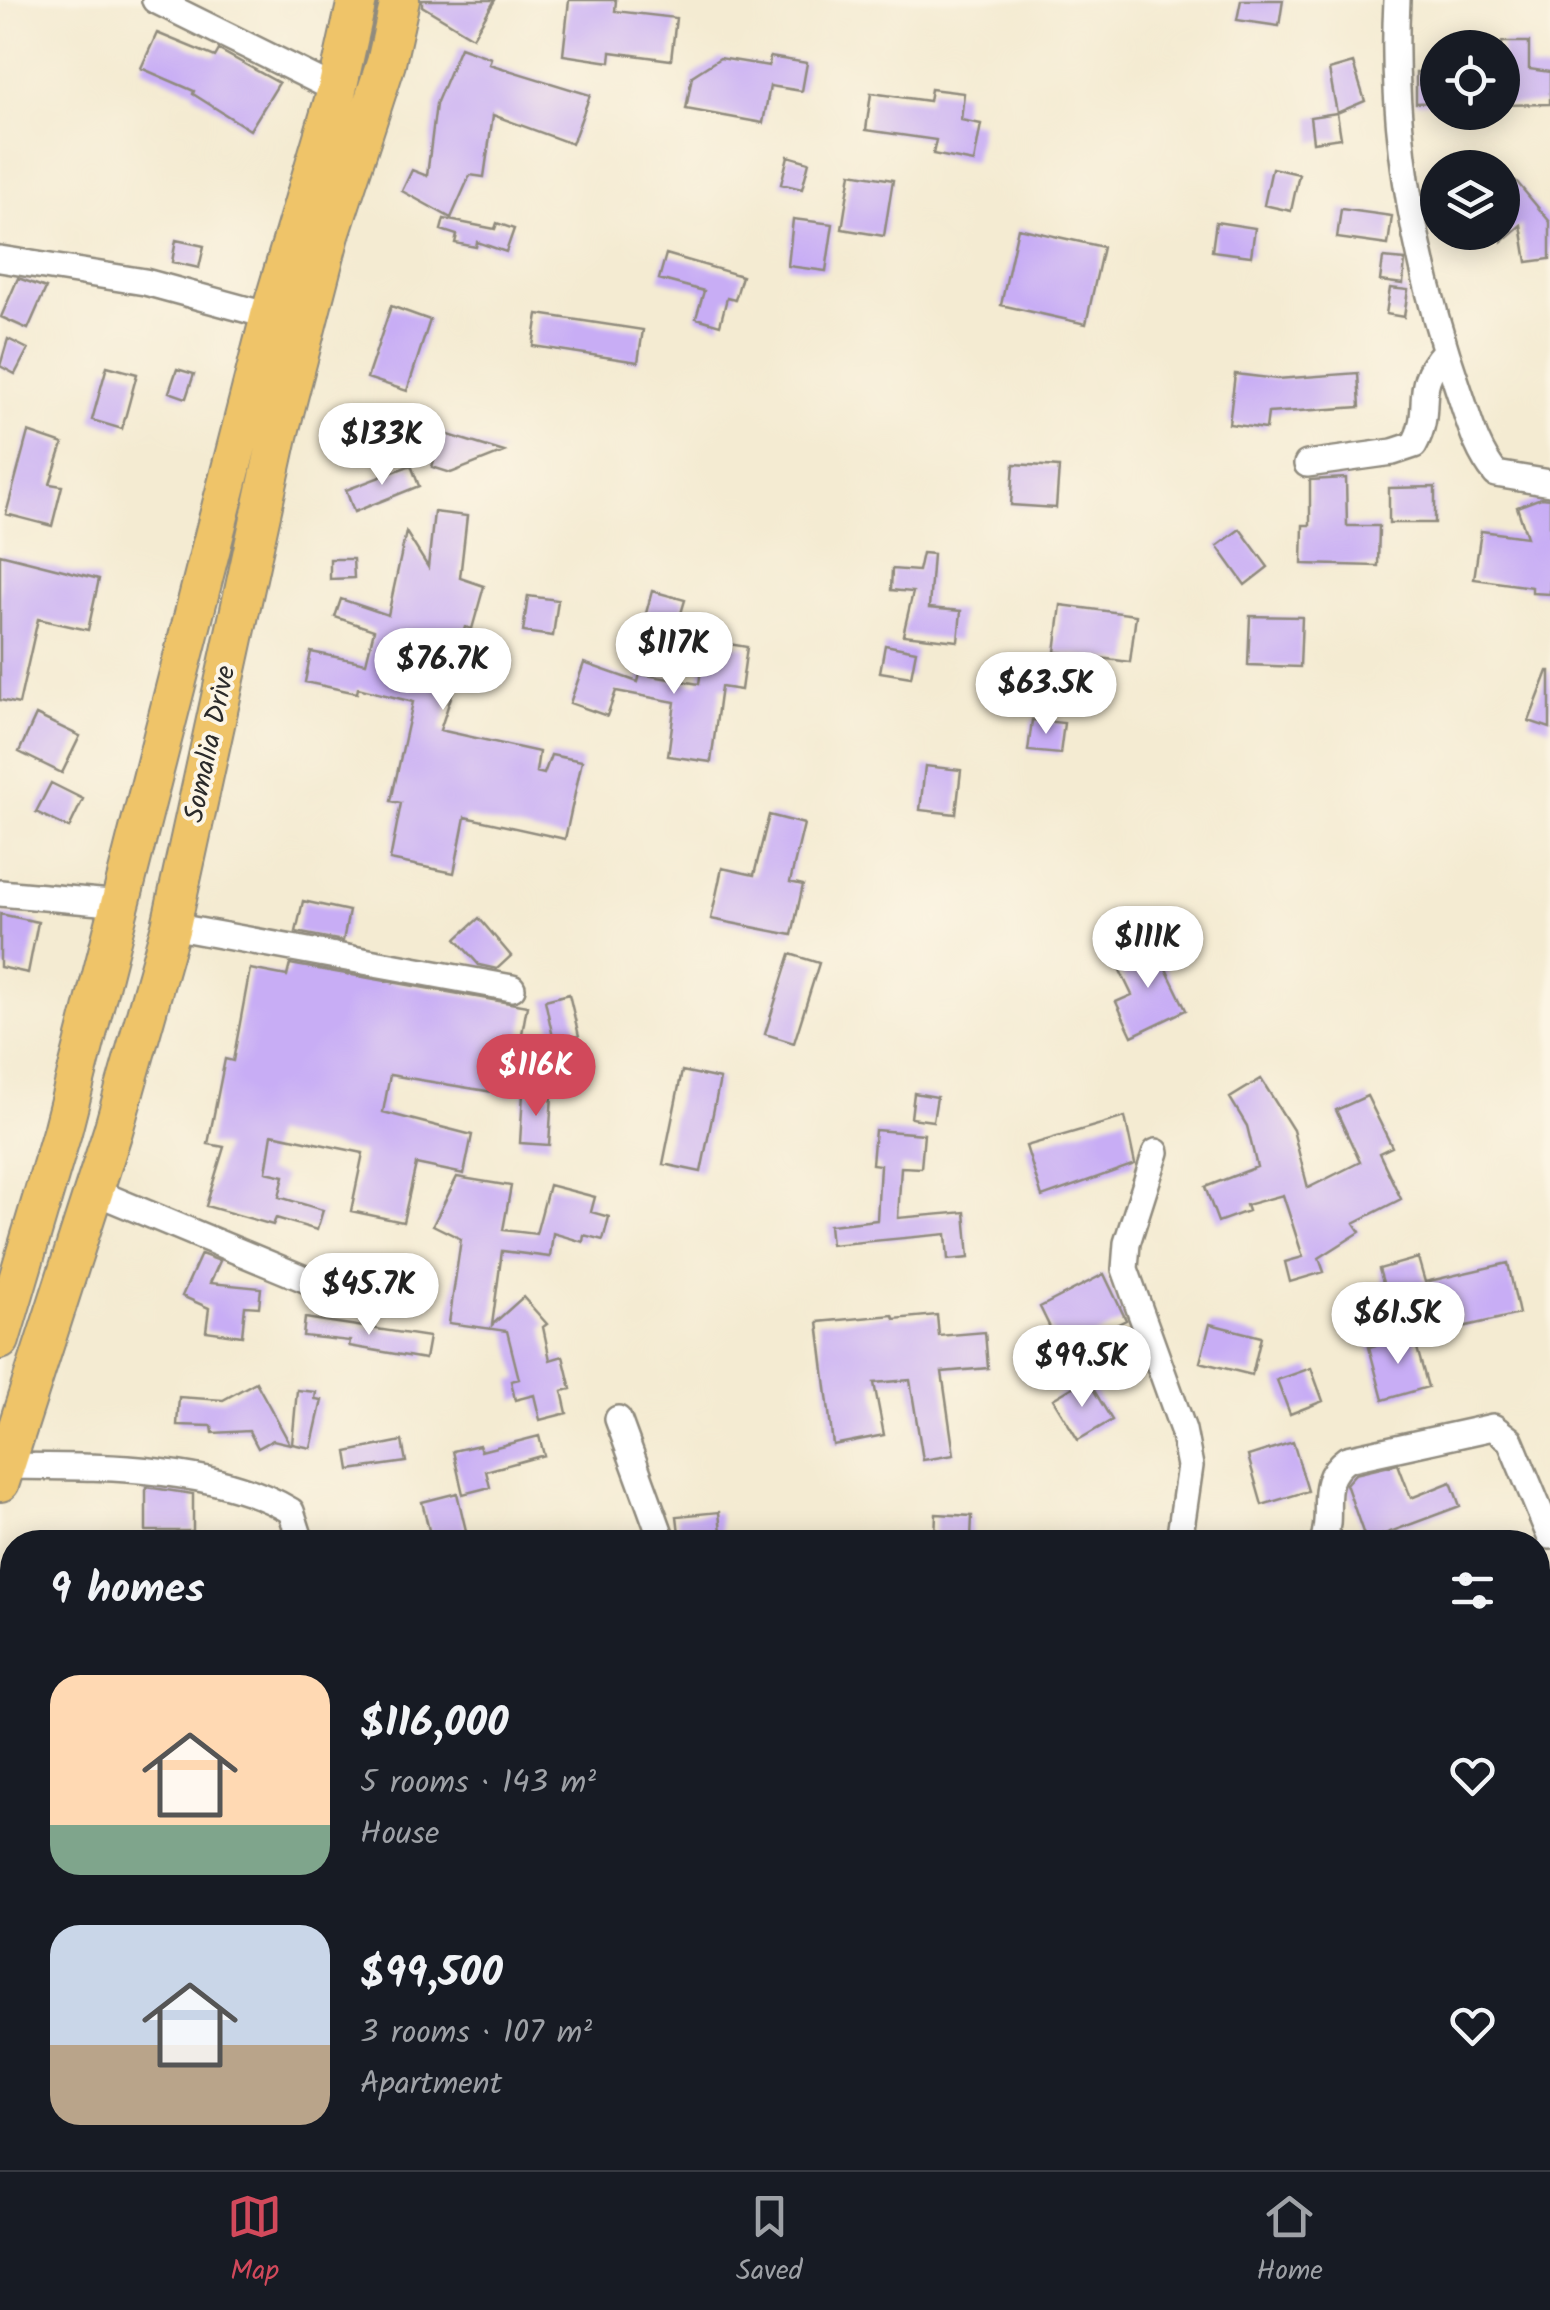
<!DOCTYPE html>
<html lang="en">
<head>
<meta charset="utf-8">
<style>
	:root { --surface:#171b24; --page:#242831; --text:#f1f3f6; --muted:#9ea1a6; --line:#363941; --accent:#d1495b }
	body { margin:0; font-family:Kalam,sans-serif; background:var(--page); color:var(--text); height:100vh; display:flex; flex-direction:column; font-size:38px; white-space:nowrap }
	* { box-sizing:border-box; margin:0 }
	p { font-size:32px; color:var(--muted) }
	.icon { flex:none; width:55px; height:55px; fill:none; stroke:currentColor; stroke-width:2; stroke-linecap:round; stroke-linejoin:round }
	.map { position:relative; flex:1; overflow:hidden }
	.panel { position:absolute; left:0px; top:1530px; width:1550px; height:640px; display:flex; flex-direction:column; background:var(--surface); border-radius:40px 40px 0 0; box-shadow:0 5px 25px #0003 }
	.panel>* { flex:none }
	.fabs { position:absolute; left:1420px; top:30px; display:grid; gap:20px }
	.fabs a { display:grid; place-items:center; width:100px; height:100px; border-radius:50%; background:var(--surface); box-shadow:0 5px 25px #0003; font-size:50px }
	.price { position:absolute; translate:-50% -85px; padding:0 22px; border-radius:35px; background:#fff; color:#222; font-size:32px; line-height:65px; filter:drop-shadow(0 2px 5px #0008) }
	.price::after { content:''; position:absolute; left:50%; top:60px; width:30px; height:22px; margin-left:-15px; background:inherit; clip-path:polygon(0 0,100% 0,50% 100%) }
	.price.selected { background:var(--accent); color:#fff }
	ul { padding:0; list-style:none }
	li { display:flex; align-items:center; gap:30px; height:250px; padding:0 50px }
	li span { display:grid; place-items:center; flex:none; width:280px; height:200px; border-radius:30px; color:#555 }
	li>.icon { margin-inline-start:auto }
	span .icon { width:120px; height:120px; fill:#fffc; stroke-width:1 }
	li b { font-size:42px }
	h2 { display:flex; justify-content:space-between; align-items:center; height:120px; padding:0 50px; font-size:42px }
	.dock { display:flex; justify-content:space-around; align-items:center; height:140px; border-top:2px solid var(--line); background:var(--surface); font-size:28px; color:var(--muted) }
	.dock a { display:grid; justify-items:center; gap:5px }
	.dock .selected { color:var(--accent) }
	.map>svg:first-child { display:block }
	.building { fill:#c8adf5 }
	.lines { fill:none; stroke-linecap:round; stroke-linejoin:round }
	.minor-casing { stroke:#908b7e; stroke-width:30 }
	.primary-casing { stroke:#908b7e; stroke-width:42 }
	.minor { stroke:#fff; stroke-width:25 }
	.primary { stroke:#efc469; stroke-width:38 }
	.labels { text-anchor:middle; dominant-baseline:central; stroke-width:8; stroke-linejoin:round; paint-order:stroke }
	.street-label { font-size:28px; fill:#2b2b2b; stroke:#fcf5e5 }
</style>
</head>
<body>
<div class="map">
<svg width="1550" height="2170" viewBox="0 0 1550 2170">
	<rect width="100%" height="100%" fill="#fcf5e5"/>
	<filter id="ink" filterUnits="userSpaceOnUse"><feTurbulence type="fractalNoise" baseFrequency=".01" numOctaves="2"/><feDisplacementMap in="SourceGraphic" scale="20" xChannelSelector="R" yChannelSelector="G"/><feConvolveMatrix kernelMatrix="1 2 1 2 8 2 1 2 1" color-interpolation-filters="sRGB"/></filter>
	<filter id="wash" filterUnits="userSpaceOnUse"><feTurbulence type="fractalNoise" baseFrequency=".0048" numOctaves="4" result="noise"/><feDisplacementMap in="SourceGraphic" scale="40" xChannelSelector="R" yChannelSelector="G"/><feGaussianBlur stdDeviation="2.25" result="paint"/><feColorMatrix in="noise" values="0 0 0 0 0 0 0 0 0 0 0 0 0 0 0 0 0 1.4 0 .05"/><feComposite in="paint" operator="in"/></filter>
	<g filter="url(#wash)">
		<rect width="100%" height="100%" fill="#f4ebd2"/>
		<g id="blocks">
			<!-- building -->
			<path class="building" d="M 422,0 L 495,0 L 473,37 L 422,6 Z
				M 569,0 L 616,0 L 615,11 L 676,18 L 671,60 L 611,52 L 610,62 L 563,55 Z
				M 1241,0 L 1283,0 L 1279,26 L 1237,20 Z
				M 157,33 L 215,57 L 219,50 L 279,83 L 250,130 L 193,94 L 194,91 L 141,68 Z
				M 1502,42 L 1529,42 L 1529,69 L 1550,72 L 1550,104 L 1502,105 Z
				M 460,47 L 491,58 L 489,64 L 590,95 L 572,144 L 493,115 L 484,177 L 470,175 L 451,218 L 402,191 L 412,170 L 427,176 L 436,104 Z
				M 770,57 L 807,63 L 802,91 L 770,86 L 763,123 L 686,109 L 692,76 L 720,58 L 769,66 Z
				M 1353,63 L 1365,101 L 1337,113 L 1329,70 Z
				M 1416,72 L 1438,72 L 1438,102 L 1416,103 Z
				M 931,89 L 964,93 L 961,120 L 981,124 L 974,162 L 933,154 L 936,140 L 866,130 L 871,93 L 929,101 Z
				M 1337,113 L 1341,138 L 1313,142 L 1310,117 Z
				M 788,156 L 809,162 L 802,189 L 781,184 Z
				M 1272,168 L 1299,174 L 1291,211 L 1264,205 Z
				M 851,173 L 893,180 L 884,236 L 842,229 Z
				M 1516,181 L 1550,222 L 1550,259 L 1527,262 L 1521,225 L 1502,241 L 1502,193 Z
				M 1341,209 L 1392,216 L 1388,245 L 1337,238 Z
				M 444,219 L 495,229 L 497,223 L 514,229 L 506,252 L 477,242 L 476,247 L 455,243 L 457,235 L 441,230 Z
				M 793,219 L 833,224 L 826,271 L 788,266 Z
				M 1216,222 L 1255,228 L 1251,256 L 1212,251 Z
				M 1018,228 L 1103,247 L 1086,324 L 1001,305 Z
				M 176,240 L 204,246 L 199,268 L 172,262 Z
				M 666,254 L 742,276 L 735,300 L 727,298 L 720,325 L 696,318 L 704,291 L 659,279 Z
				M 1383,258 L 1405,260 L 1403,284 L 1380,281 Z
				M 18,278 L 46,288 L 28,329 L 1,317 Z
				M 1390,288 L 1408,290 L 1404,317 L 1386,314 Z
				M 391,306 L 430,320 L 407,391 L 367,378 Z
				M 538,314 L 643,330 L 638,362 L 533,346 Z
				M 8,339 L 28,349 L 15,374 L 0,366 Z
				M 107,366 L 137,374 L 122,429 L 92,420 Z
				M 177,369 L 194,374 L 186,398 L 169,392 Z
				M 1358,373 L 1360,407 L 1268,413 L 1266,429 L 1229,424 L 1235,374 L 1277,379 Z
				M 28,432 L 63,444 L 50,484 L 62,486 L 52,526 L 6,514 Z
				M 442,433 L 504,452 L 451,473 L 432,467 Z
				M 1014,464 L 1059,467 L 1056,508 L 1011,505 Z
				M 411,465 L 419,486 L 354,512 L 346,490 Z
				M 1346,478 L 1347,526 L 1379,526 L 1378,566 L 1302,564 L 1303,525 L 1310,525 L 1310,480 Z
				M 1435,487 L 1435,523 L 1389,523 L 1389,488 Z
				M 1541,498 L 1550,499 L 1550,594 L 1532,593 L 1532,587 L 1474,579 L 1481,531 L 1527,537 L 1517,507 Z
				M 434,512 L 467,516 L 460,578 L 484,586 L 472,629 L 465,627 L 453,668 L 460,670 L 440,730 L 539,752 L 536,772 L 544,774 L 551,755 L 582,761 L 565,839 L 465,817 L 454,873 L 390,860 L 401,803 L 391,801 L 413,702 L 358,688 L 357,693 L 305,682 L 311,652 L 366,663 L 374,630 L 335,617 L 341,599 L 388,615 L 406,532 L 428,567 Z
				M 1240,529 L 1268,567 L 1245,585 L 1217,546 Z
				M 922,553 L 933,554 L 929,608 L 961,611 L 958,641 L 903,635 L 913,592 L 891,590 L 892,569 L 918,571 Z
				M 0,554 L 99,579 L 88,630 L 38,619 L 19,704 L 0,700 Z
				M 330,559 L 353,559 L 354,578 L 330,579 Z
				M 652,591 L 685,600 L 676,630 L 644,621 Z
				M 528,596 L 558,600 L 553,636 L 523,632 Z
				M 1061,605 L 1136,615 L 1130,662 L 1055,652 Z
				M 1250,616 L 1302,617 L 1300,667 L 1248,665 Z
				M 705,640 L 747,647 L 741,690 L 721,687 L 711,762 L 668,756 L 675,702 L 616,691 L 607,716 L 570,703 L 584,663 L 638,682 L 640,674 L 699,684 Z
				M 885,645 L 916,651 L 911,677 L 880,672 Z
				M 1548,671 L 1550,671 L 1550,728 L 1529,721 Z
				M 36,715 L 80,736 L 62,773 L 19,752 Z
				M 1032,720 L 1064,723 L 1060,754 L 1028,751 Z
				M 925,766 L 961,770 L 956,814 L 920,810 Z
				M 51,783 L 83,799 L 69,828 L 36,812 Z
				M 769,815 L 804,824 L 790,882 L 803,885 L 792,935 L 711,919 L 722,868 L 754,875 Z
				M 303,901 L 349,911 L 343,941 L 296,932 Z
				M 0,914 L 38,922 L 28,973 L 0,967 Z
				M 479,918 L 511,956 L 497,969 L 479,965 L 456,939 Z
				M 1154,944 L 1186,1010 L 1132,1036 L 1116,1002 L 1132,995 L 1116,962 Z
				M 790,954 L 819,963 L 794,1043 L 765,1034 Z
				M 290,964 L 527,1006 L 511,1095 L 390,1075 L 383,1112 L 472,1135 L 464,1174 L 416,1164 L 403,1222 L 351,1211 L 363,1153 L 272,1134 L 266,1172 L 284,1176 L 279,1197 L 323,1210 L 317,1230 L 276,1218 L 273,1225 L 206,1206 L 224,1147 L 208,1144 L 225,1059 L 233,1061 L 250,969 L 287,976 Z
				M 569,994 L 579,1036 L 554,1042 L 545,1000 Z
				M 682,1071 L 720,1079 L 701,1172 L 663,1164 Z
				M 1261,1079 L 1293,1130 L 1308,1188 L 1360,1162 L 1336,1110 L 1367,1096 L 1392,1147 L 1379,1153 L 1401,1199 L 1354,1223 L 1360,1232 L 1319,1258 L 1324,1272 L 1290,1282 L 1285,1262 L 1303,1257 L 1283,1195 L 1246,1205 L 1248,1211 L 1218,1222 L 1205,1187 L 1257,1167 L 1247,1126 L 1230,1098 Z
				M 523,1093 L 552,1094 L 549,1145 L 520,1143 Z
				M 914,1093 L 937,1097 L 933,1121 L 911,1118 Z
				M 1125,1117 L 1135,1164 L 1042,1197 L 1026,1146 Z
				M 875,1130 L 924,1134 L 921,1168 L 901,1167 L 898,1218 L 965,1212 L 969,1258 L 948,1260 L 946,1234 L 831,1245 L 829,1225 L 877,1220 L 880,1165 L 872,1164 Z
				M 457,1177 L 511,1186 L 503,1230 L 536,1234 L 549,1185 L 595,1197 L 591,1212 L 609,1217 L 603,1240 L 584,1235 L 583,1242 L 553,1233 L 550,1257 L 502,1251 L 492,1325 L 523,1297 L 547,1324 L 543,1327 L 550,1360 L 563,1356 L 571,1389 L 562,1391 L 567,1413 L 540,1420 L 534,1395 L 515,1400 L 511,1381 L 519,1379 L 507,1331 L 449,1323 L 461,1239 L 433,1225 Z
				M 201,1254 L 220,1261 L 210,1283 L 261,1288 L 259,1307 L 245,1306 L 242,1336 L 206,1331 L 209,1308 L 182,1296 Z
				M 1418,1258 L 1425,1282 L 1508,1263 L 1519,1314 L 1462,1327 L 1456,1298 L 1393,1316 L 1379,1269 Z
				M 1104,1274 L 1126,1320 L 1062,1352 L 1040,1307 Z
				M 893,1315 L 894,1319 L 937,1315 L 939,1336 L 985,1332 L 988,1368 L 942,1372 L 954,1455 L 923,1460 L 910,1380 L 874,1383 L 884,1435 L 833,1445 L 818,1322 Z
				M 305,1318 L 429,1337 L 425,1359 L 349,1346 L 350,1341 L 303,1336 Z
				M 1210,1324 L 1261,1337 L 1252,1375 L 1200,1362 Z
				M 1413,1334 L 1428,1387 L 1383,1400 L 1369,1347 Z
				M 1311,1368 L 1323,1401 L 1290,1414 L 1277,1380 Z
				M 1087,1379 L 1112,1420 L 1078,1440 L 1053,1399 Z
				M 256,1382 L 290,1444 L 273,1440 L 258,1448 L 249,1431 L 213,1433 L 212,1426 L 177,1425 L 179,1397 L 223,1400 Z
				M 297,1390 L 316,1392 L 315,1399 L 322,1400 L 311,1448 L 292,1444 Z
				M 539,1436 L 544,1455 L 486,1471 L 490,1487 L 463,1494 L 453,1451 L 479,1445 L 481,1451 Z
				M 402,1441 L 406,1462 L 350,1470 L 347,1452 Z
				M 1293,1442 L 1308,1491 L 1262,1505 L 1248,1456 Z
				M 1398,1464 L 1411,1498 L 1451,1482 L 1460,1506 L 1366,1541 L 1346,1484 L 1355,1474 Z
				M 146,1487 L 193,1494 L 193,1531 L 146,1531 Z
				M 457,1493 L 468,1539 L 432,1542 L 422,1502 Z
				M 719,1512 L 722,1542 L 680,1542 L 677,1516 Z
				M 936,1514 L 972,1516 L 971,1539 L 935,1537 Z"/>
		</g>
	</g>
	<g filter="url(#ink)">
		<use href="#blocks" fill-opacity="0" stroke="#908b7e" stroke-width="2.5"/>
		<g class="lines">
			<!-- minor casing -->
			<g class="minor-casing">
				<path id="minor" d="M 155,0 L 337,90
					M 1397,0 C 1390,132 1416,267 1459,391 C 1469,420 1476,450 1496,474 L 1550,483
					M 0,259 L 145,282 L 270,316
					M 1307,464 L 1393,452 L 1414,445 C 1435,406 1410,389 1445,351
					M 0,893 L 122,904
					M 171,926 L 512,988
					M 1156,1152 L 1127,1243 L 1125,1269 L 1183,1430 L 1190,1466 L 1179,1542
					M 93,1191 L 336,1292
					M 618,1419 L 663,1542
					M 5,1466 C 94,1467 213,1464 291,1511 L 301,1542
					M 1323,1542 C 1335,1510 1315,1482 1347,1459 L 1493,1427 L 1510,1440 L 1550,1536
					M 0,1623 L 12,1621
					M 1538,1674 L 1550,1672
					M 0,1885 L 12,1893
					M 1538,1911 L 1550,1908
					M 491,2158 L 494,2170
					M 1275,2158 L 1277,2170
					M 1450,2158 L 1452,2170
					M 150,2170 L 157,2158"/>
			</g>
			<!-- primary casing -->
			<g class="primary-casing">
				<path id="primary" d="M 0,1340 L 62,1132 L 270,316 L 337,90 L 357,0
					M 0,1482 L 113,1131 L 171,926 L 278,436 L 330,235 L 386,63 L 400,0"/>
			</g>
			<!-- minor -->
			<use href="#minor" class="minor"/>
			<!-- primary -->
			<use href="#primary" class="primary"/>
		</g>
	</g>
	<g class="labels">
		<!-- street labels -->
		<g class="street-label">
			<text transform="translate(211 744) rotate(-78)">Somalia Drive</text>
		</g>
	</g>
</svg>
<div class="fabs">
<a><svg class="icon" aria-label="locate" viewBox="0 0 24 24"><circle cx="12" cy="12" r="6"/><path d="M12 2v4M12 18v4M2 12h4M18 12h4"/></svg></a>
<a><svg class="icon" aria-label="layers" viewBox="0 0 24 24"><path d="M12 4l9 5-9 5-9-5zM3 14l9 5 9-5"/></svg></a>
</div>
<b class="price" style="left:382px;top:488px">$133K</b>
<b class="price" style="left:674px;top:697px">$117K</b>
<b class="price" style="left:443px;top:713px">$76.7K</b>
<b class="price" style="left:1046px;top:737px">$63.5K</b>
<b class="price" style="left:1148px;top:991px">$111K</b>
<b class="price selected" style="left:536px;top:1119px">$116K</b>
<b class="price" style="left:369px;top:1338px">$45.7K</b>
<b class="price" style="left:1398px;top:1367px">$61.5K</b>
<b class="price" style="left:1082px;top:1410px">$99.5K</b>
<section class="panel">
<h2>9 homes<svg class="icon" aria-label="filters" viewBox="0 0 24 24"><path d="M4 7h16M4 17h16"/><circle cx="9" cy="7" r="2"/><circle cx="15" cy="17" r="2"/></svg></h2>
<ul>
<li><span style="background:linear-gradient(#ffd9b3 75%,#7fa58c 0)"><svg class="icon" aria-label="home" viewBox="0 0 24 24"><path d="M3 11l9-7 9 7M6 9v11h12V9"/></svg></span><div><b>$116,000</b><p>5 rooms · 143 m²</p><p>House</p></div><svg class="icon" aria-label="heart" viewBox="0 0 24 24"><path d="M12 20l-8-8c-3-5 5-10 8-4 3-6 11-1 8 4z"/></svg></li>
<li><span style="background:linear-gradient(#c9d6e8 60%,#b9a48a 0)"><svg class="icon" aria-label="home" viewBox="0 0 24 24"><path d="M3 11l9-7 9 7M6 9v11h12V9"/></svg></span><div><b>$99,500</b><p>3 rooms · 107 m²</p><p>Apartment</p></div><svg class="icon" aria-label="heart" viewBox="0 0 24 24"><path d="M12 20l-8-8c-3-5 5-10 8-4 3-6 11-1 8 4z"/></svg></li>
</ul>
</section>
</div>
<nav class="dock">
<a class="selected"><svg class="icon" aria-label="map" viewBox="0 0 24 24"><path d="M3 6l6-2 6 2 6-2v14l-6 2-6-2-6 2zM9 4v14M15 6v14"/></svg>Map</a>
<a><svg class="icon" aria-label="saved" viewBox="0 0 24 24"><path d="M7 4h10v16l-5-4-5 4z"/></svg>Saved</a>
<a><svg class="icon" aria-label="home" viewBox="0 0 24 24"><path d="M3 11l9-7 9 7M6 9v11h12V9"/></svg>Home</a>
</nav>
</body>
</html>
